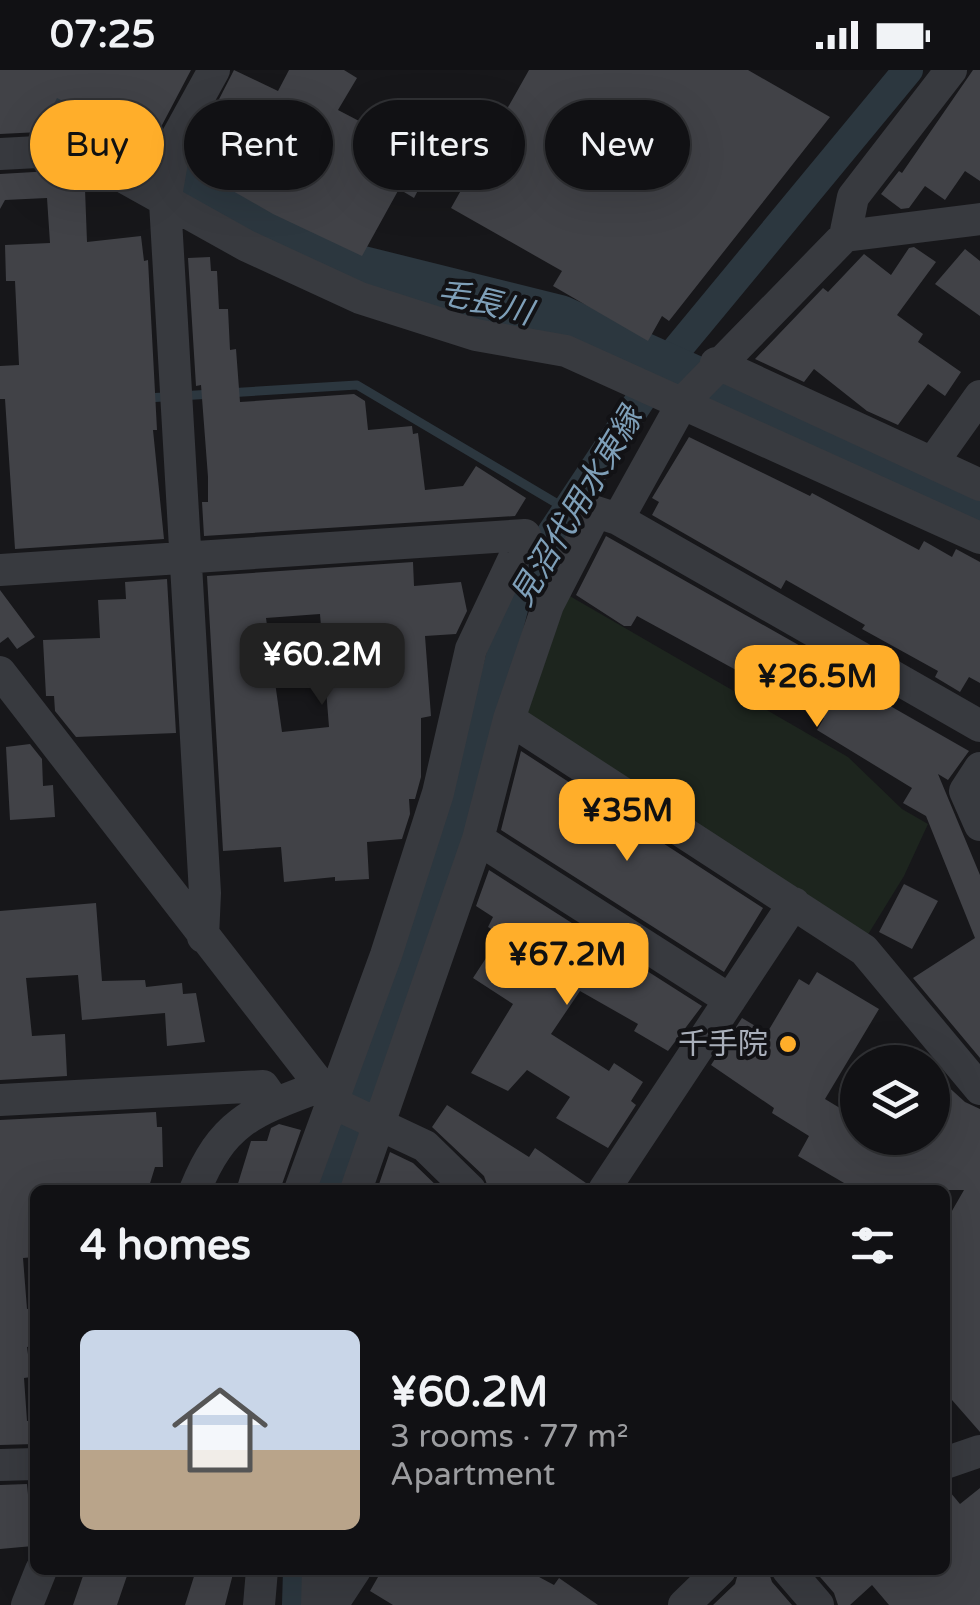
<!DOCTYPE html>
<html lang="en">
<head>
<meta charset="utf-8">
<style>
	:root { --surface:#111114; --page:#1e1f22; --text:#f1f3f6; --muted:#9c9da0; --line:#303134; --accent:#ffae2a }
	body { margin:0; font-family:"Varela Round","Noto Sans JP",sans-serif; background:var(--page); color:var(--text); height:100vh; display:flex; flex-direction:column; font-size:38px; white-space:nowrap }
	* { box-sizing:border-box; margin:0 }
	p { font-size:32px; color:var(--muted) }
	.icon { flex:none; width:55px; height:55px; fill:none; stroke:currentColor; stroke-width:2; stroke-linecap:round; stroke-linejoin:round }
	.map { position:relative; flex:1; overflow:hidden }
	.details { position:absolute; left:30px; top:1115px; width:920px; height:390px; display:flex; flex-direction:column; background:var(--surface); border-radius:15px; box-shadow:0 10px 40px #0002,0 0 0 2px var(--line) }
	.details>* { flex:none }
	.top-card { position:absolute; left:30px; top:30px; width:920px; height:90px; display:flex; gap:20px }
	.fabs { position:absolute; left:840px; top:975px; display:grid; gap:20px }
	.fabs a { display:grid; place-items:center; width:110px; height:110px; border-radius:50%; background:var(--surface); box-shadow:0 10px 40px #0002,0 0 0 2px var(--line); font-size:50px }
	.price { position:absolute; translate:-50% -85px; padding:0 22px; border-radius:20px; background:var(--accent); color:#111; font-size:32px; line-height:65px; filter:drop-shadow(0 2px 5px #0008) }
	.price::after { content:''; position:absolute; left:50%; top:60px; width:30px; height:22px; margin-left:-15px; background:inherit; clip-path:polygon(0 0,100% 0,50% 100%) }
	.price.current { background:#222; color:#fff }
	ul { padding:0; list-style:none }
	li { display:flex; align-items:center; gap:30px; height:250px; padding:0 50px }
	li span { display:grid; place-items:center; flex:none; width:280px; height:200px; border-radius:15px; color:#555 }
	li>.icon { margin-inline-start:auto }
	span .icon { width:120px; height:120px; fill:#fffc; stroke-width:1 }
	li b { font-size:42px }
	h2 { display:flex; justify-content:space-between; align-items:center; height:120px; padding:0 50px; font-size:42px }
	.tag { padding:0 35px; border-radius:45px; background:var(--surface); box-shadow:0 10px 40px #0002,0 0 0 2px var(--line); font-size:35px; line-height:90px }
	.tag.current { background:var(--accent); color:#111 }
	.status { display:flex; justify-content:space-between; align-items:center; height:70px; padding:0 50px; background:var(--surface); direction:ltr }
	.status svg { height:28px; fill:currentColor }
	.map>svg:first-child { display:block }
	.green { fill:#1d251e }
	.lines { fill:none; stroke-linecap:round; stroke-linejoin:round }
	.stream { stroke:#2c373f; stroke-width:9 }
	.canal { stroke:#2c373f; stroke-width:30 }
	.river { stroke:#2c373f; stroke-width:52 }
	.building { fill:#414247; fill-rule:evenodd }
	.minor { stroke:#383a3f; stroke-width:32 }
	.poi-dot { fill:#ffae2a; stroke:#121215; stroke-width:4 }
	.labels { text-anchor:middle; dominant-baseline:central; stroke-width:8; stroke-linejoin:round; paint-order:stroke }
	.poi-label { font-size:30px; fill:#a9afba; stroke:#121215; text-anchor:end }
	.water-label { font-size:32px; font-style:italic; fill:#7e9fb8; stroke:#121215 }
</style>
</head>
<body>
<div class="status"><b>07:25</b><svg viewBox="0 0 49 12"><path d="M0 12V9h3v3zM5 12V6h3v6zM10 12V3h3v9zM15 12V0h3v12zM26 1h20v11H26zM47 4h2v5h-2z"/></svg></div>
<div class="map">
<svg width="980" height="1535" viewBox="0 0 980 1535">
	<rect width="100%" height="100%" fill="#17171a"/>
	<!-- green -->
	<path class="green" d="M 568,525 L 848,687 L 902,739 L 928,754 L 904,806 L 864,871 L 526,647 Z"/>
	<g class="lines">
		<!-- stream -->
		<path class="stream" d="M 227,323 L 357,315 L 568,440
			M 147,328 L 212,324"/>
		<!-- canal -->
		<path class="canal" d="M 332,1120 L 457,759 L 515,531 L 548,469 L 660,300 L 908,0
			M 297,1535 L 298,1500"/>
		<!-- river -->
		<path class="river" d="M 0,9 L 354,200 L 559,251 L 980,440"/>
	</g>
	<!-- building -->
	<path class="building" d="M 0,0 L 191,0 L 151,76 L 57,28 L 40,62 L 0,64 Z
		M 234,0 L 278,21 L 289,0 L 344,0 L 357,8 L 338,40 L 361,52 L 355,62 L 427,103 L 414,128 L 399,119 L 362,186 L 273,144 L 191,97 L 195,76 Z
		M 529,0 L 748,0 L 830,47 L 669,251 L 662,246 L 648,271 L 553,216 L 562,201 L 451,138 Z
		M 973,0 L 980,0 L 980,111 L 965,101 L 945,130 L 925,116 L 909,138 L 901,139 L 881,124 L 899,101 L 902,103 Z
		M 68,100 L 69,116 L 85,119 L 87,172 L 141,166 L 144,191 L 148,190 L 157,360 L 153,360 L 164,469 L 15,479 L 5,329 L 0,329 L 0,296 L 19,295 L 15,211 L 6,211 L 5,175 L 50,173 L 47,128 L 5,130 L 0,139 L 0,104 Z
		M 914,177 L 936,192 L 897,245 L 923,264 L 918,272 L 961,302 L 945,326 L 928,314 L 898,355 L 867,341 L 814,299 L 804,312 L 755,289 L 823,218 L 828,222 L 864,184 L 891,205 L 909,178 Z
		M 965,179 L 980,191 L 980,246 L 935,214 Z
		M 210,187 L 211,201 L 217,201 L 219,239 L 228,239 L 230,280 L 236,279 L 240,332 L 354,324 L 365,331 L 368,360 L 412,356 L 413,364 L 418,363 L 425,420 L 463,416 L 476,396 L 526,428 L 515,446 L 204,466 L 202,432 L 208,432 L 208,407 L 201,315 L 196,316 L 188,188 Z
		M 689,367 L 810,426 L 812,423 L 919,480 L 924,471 L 952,487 L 956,479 L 980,492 L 980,613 L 969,607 L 960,622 L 935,607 L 938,601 L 862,559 L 865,555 L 786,510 L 781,519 L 652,445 L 659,432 L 652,428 Z
		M 606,466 L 841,599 L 867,616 L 864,621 L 969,681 L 948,710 L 938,704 L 980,805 L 980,988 L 913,908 L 975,868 L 926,746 L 903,733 L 912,718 L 817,660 L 824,648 L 637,546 L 631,556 L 624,556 L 576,525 Z
		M 413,492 L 414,516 L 461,512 L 467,541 L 456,564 L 425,566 L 431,646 L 421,648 L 421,707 L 415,729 L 409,729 L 410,744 L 402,769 L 367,772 L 369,809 L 335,811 L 335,807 L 284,812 L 281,777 L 223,781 L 207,506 ZM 320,544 L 329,657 L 282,662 L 266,548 Z
		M 167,509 L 176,663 L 76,667 L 55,641 L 54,626 L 46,626 L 43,570 L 100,568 L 98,530 L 126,529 L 125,512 Z
		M 0,520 L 35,567 L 17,579 L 8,567 L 0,573 Z
		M 30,674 L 42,689 L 43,716 L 53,715 L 55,747 L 10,750 L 6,677 Z
		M 521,681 L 763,838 L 724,902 L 501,760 Z
		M 489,800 L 702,936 L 668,981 L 634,961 L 638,954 L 580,921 L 551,964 L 609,1001 L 614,993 L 643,1012 L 631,1031 L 636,1035 L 608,1078 L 556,1048 L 570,1027 L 527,1000 L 508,1021 L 471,1003 L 513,934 L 473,908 L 501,865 L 488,857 L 493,847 L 476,836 Z
		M 904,814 L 938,831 L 912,879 L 879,862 Z
		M 96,833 L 102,911 L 145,910 L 146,917 L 182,913 L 183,924 L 196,923 L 205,972 L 167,976 L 165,943 L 82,950 L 78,905 L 26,908 L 32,966 L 65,964 L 67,1006 L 0,1010 L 0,841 Z
		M 817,902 L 879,939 L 825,1029 L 858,1049 L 858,1068 L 932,1068 L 932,1002 L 965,1032 L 980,1039 L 980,1362 L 945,1322 L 945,1153 L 964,1120 L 856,1120 L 798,1086 L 809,1066 L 772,1043 L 774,1038 L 711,995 L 742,948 L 767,963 L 799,909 L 809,915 Z
		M 447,1035 L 529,1087 L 535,1078 L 586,1113 L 584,1120 L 489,1120 L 484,1106 L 432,1057 Z
		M 156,1042 L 157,1057 L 162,1057 L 163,1097 L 155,1097 L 148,1120 L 35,1120 L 35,1187 L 23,1188 L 27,1239 L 35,1238 L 35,1276 L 27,1277 L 31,1307 L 24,1308 L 27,1351 L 35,1350 L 35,1374 L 0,1375 L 0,1050 Z
		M 279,1054 L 301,1060 L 280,1120 L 236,1120 L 251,1071 L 267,1071 L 271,1058 Z
		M 390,1082 L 413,1093 L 441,1120 L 377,1120 Z
		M 27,1414 L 33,1476 L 0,1479 L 0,1415 Z
		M 945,1416 L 960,1434 L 980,1418 L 980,1535 L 889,1535 L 872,1515 L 850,1535 L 838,1535 L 834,1523 L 814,1500 L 945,1500 Z
		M 85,1500 L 129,1500 L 117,1535 L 73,1535 Z
		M 196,1500 L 234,1500 L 225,1535 L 185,1535 Z
		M 382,1500 L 526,1500 L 554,1515 L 559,1508 L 598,1535 L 393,1535 L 370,1521 Z
		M 739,1500 L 768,1500 L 772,1512 L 792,1535 L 713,1535 L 735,1514 Z"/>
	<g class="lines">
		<!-- minor -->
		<path class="minor" d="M 0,84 L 75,80 L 247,176 L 360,228 L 476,265 L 566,281 L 980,468
			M 845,166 L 853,127 L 951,0
			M 716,293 L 980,415
			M 933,392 L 980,326
			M 618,449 L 683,332 L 845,166 L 980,149
			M 0,500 L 525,465 L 471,579 L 438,723 L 386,885 L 300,1120
			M 0,602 L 321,1016
			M 509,649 L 864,880 L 980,1019
			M 980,698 L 965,721 L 980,755
			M 478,769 L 730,930
			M 203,867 L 205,823 L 165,132 L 176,69 L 214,0
			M 0,1030 L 263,1016 L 275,1033
			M 195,1120 C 223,1050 254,1041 321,1016 L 342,1037 L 425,1076 L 470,1120
			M 356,1120 L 478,769 L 509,649 L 548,535 L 596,442 L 618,449 L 980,656
			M 604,1120 L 794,833
			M 945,1393 L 980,1381
			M 0,1395 L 35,1394
			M 788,1500 L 818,1535
			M 27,1535 L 41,1500
			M 259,1535 L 262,1500
			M 317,1535 L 318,1500
			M 332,1535 L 355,1500
			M 684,1535 L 720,1500"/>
	</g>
	<!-- markers -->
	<circle class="poi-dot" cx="788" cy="974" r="10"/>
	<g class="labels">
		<!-- poi labels -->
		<g class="poi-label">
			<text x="768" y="974">千手院</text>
		</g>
		<!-- water labels -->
		<g class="water-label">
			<text transform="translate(485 233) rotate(14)">毛長川</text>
			<text transform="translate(577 437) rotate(-59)">見沼代用水東縁</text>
		</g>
	</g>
</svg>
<div class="fabs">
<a><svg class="icon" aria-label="layers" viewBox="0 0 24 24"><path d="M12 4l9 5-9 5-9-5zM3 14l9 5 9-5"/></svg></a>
</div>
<b class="price current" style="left:322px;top:638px">¥60.2M</b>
<b class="price" style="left:817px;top:660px">¥26.5M</b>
<b class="price" style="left:627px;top:794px">¥35M</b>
<b class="price" style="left:567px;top:938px">¥67.2M</b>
<div class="top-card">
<a class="tag current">Buy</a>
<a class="tag">Rent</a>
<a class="tag">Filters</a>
<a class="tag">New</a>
</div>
<section class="details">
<h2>4 homes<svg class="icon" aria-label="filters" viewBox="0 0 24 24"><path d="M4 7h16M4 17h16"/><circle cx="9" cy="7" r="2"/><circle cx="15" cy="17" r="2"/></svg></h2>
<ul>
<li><span style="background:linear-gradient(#c9d6e8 60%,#b9a48a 0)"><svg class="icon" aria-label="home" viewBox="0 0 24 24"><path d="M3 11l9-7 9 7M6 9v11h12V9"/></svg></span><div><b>¥60.2M</b><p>3 rooms · 77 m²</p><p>Apartment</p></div></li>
</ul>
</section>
</div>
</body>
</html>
